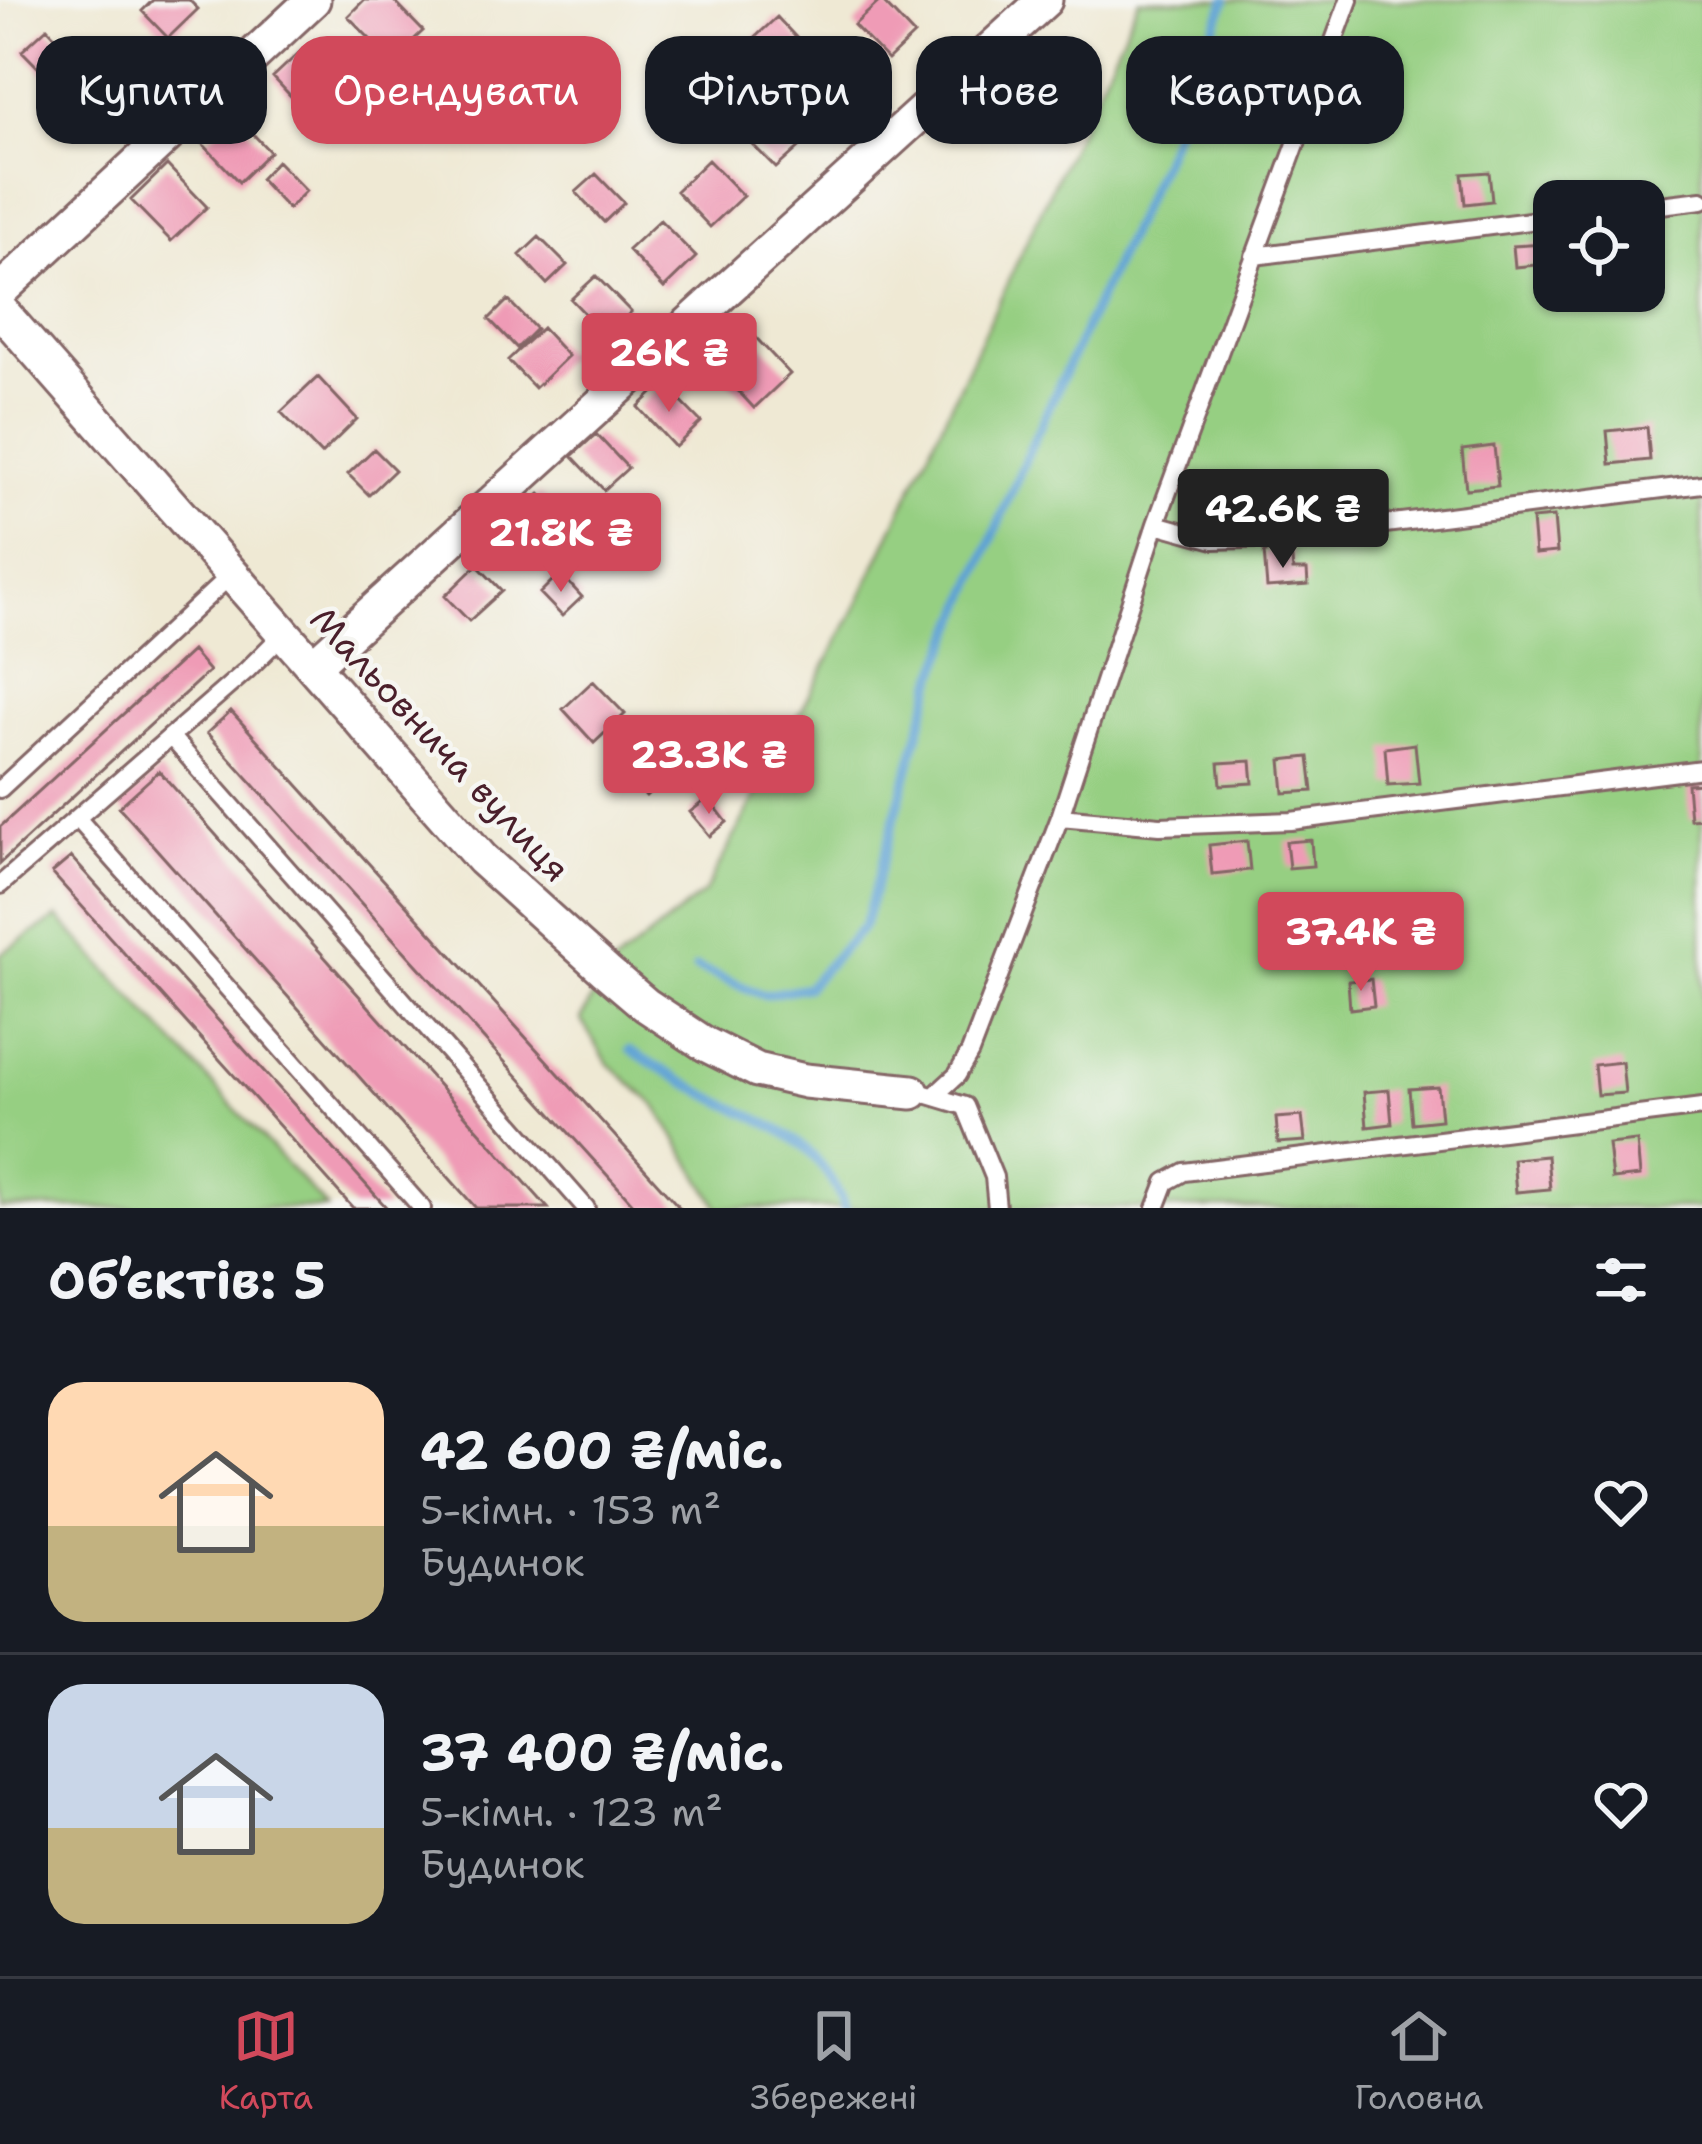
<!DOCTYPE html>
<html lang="uk">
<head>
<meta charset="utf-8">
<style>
	:root { --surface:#171b24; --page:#20242c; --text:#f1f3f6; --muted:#9ea1a6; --line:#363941; --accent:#d1495b }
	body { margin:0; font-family:"Shantell Sans",sans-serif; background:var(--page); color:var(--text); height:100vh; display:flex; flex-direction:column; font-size:45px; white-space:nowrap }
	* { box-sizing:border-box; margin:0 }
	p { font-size:39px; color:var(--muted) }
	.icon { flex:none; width:66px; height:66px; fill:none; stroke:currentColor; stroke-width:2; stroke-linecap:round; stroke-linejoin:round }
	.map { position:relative; height:1208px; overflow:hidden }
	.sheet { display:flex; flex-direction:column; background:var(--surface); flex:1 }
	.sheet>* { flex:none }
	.banner { position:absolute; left:36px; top:36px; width:1632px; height:108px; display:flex; gap:24px }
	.buttons { position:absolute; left:1533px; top:180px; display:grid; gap:24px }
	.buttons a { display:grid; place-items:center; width:132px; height:132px; border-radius:24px; background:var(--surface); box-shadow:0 3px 9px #0004; font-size:60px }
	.price { position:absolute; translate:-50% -102px; padding:0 27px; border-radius:12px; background:var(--accent); color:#fff; font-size:39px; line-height:78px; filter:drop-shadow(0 3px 6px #0008) }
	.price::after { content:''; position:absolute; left:50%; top:72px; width:36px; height:27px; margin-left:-18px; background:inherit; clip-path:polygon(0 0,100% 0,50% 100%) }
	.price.on { background:#222; color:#fff }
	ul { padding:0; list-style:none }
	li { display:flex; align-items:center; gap:36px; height:300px; padding:0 48px }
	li+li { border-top:3px solid var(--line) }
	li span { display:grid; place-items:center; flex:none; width:336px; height:240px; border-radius:36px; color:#555 }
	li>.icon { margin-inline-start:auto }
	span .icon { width:144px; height:144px; fill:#fffc; stroke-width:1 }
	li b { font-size:51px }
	h2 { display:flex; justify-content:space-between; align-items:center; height:144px; padding:0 48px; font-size:51px }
	.tag { padding:0 42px; border-radius:36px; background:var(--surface); box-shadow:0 3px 9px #0004; font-size:42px; line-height:108px }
	.tag.on { background:var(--accent); color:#fff }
	.dock { display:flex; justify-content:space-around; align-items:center; height:168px; border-top:3px solid var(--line); background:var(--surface); font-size:33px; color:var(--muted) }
	.dock a { display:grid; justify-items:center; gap:6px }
	.dock .on { color:var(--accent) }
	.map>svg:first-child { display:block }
	.green { fill:#96cf82; stroke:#707756; stroke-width:3; fill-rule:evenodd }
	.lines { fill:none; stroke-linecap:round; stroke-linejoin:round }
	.stream { stroke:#5ea3d4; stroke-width:9 }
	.building { fill:#ef9bb6 }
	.service-casing { stroke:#846666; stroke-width:22 }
	.minor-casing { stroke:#846666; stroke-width:39 }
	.service { stroke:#fff; stroke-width:16 }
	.minor { stroke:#fff; stroke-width:33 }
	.labels { text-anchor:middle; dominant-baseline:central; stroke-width:9; stroke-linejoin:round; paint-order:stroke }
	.street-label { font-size:36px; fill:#4a1f2b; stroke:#f6f6f2 }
</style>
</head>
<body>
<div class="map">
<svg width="1702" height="1208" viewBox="0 0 1702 1208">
	<rect width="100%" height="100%" fill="#f6f6f2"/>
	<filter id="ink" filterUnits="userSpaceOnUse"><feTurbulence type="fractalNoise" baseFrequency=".00833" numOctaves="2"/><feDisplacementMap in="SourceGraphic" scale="24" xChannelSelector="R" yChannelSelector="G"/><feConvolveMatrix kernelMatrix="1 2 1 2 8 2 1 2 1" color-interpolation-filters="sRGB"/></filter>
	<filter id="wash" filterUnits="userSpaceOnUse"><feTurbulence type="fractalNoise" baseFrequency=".004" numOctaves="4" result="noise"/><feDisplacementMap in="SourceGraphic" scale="48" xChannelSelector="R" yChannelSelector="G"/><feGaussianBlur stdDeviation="2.7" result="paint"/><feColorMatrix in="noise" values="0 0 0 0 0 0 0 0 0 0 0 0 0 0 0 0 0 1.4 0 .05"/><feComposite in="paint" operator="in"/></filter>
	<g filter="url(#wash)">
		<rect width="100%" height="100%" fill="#efe9d4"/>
		<!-- green -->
		<path class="green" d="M 1139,0 L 1702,0 L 1702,1208 L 719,1208 L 656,1106 L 607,1062 L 581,1020 L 606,971 L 705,892 L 857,606 ZM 1554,201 L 1644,201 L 1644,291 L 1554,291 Z
			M 58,917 L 327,1208 L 0,1208 L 0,954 Z"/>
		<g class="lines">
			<!-- stream -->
			<path class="stream" d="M 696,968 L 764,995 L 807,987 L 864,926 L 935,677 L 1029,450 L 1166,153 L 1226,0
				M 630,1050 C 657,1066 684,1083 712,1097 C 775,1128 817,1138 845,1208"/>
		</g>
		<g id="blocks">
			<!-- building -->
			<path class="building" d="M 153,0 L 189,0 L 198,9 L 168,38 L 142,11 Z
				M 364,0 L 393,0 L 423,31 L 391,61 L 348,16 Z
				M 881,0 L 914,35 L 888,60 L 854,25 Z
				M 777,17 L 804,46 L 778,71 L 750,42 Z
				M 47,28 L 83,66 L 59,89 L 22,51 Z
				M 303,49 L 343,90 L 312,119 L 273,77 Z
				M 825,58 L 855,90 L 828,115 L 798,84 Z
				M 732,77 L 753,100 L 736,115 L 715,92 Z
				M 349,98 L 372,122 L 354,139 L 331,115 Z
				M 772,107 L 805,142 L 776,168 L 743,135 Z
				M 234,114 L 270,152 L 239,182 L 203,144 Z
				M 708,160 L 743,196 L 710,227 L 676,191 Z
				M 277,161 L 306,191 L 288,209 L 260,179 Z
				M 167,165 L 207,207 L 171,241 L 131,200 Z
				M 1489,172 L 1492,201 L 1465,204 L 1462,174 Z
				M 596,174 L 624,203 L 604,222 L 576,192 Z
				M 660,220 L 696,257 L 664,288 L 628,250 Z
				M 539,237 L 567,265 L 547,284 L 520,255 Z
				M 1545,244 L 1547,264 L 1515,267 L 1513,246 Z
				M 596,276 L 631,312 L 606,336 L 571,299 Z
				M 508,300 L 536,329 L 517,348 L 489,319 Z
				M 745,326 L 790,374 L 754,408 L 709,359 Z
				M 542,328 L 568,356 L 535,388 L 508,360 Z
				M 318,377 L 357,419 L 321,454 L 281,412 Z
				M 663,383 L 701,422 L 675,447 L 638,407 Z
				M 1647,427 L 1650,460 L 1610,464 L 1607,431 Z
				M 596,434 L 628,468 L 604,490 L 572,456 Z
				M 1494,446 L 1498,486 L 1466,489 L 1462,450 Z
				M 374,449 L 395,470 L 369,495 L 348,474 Z
				M 540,494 L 574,530 L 549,553 L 515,517 Z
				M 1554,517 L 1557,552 L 1535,554 L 1532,519 Z
				M 1291,550 L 1293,570 L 1307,570 L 1308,585 L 1267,588 L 1264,552 Z
				M 477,565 L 502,591 L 469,621 L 445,596 Z
				M 560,573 L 582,597 L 562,616 L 540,593 Z
				M 192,651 L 209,671 L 0,863 L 0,827 Z
				M 593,681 L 625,714 L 594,743 L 563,709 Z
				M 231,711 L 680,1208 L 637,1208 L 207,733 Z
				M 650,739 L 677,767 L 646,796 L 619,768 Z
				M 1415,744 L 1419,783 L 1388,785 L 1385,748 Z
				M 1309,757 L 1313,791 L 1284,793 L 1281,760 Z
				M 1251,761 L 1253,783 L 1221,785 L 1219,763 Z
				M 159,771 L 548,1208 L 476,1208 L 119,807 Z
				M 1702,783 L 1702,818 L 1690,819 L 1687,784 Z
				M 708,798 L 727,822 L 710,836 L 690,812 Z
				M 1311,840 L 1313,866 L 1289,868 L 1286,842 Z
				M 1247,841 L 1250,870 L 1212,874 L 1209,845 Z
				M 71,857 L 387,1208 L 353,1208 L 52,873 Z
				M 1371,979 L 1374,1006 L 1350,1009 L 1348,981 Z
				M 1622,1062 L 1625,1093 L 1597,1095 L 1594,1065 Z
				M 1438,1087 L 1441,1120 L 1412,1123 L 1409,1089 Z
				M 1389,1090 L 1392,1124 L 1367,1127 L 1364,1092 Z
				M 1302,1116 L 1305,1141 L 1278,1143 L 1276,1118 Z
				M 1637,1141 L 1640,1176 L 1612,1179 L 1608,1144 Z
				M 1547,1156 L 1550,1189 L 1516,1192 L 1513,1159 Z"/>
		</g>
	</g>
	<g filter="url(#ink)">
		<use href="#blocks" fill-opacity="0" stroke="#846666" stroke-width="3"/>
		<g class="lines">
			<!-- service casing -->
			<g class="service-casing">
				<path id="service" d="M 1644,207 L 1702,200
					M 1254,256 L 1554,218
					M 1156,524 L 1214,540 L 1274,538 L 1702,484
					M 171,737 L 586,1208
					M 0,789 L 232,574
					M 1060,817 L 1160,826 L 1291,821 L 1702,769
					M 77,818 L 422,1208
					M 0,885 L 247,670 L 284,633
					M 925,1094 L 965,1106 L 994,1177 L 997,1208
					M 935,1095 L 957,1075 L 970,1052 L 1060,817 L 1156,524 L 1349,0
					M 1156,1208 L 1166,1182 L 1184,1172 L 1702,1107"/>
			</g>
			<!-- minor casing -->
			<g class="minor-casing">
				<path id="minor" d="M 0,291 L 313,0
					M 0,310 L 482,859 L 606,971 L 646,1005 L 705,1044 L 757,1070 L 805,1081 L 912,1092
					M 315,664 L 1045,0"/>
			</g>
			<!-- service -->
			<use href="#service" class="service"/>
			<!-- minor -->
			<use href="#minor" class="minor"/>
		</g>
	</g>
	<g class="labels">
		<!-- street labels -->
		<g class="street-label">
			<text transform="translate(440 744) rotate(47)">Мальовнича вулиця</text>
		</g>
	</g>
</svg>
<div class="buttons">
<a><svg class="icon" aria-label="locate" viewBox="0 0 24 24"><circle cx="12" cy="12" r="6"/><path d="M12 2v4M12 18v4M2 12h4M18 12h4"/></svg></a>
</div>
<b class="price" style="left:669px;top:415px">26K ₴</b>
<b class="price on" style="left:1283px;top:571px">42.6K ₴</b>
<b class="price" style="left:561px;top:595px">21.8K ₴</b>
<b class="price" style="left:709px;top:817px">23.3K ₴</b>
<b class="price" style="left:1361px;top:994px">37.4K ₴</b>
<div class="banner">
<a class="tag">Купити</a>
<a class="tag on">Орендувати</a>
<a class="tag">Фільтри</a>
<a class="tag">Нове</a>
<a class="tag">Квартира</a>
</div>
</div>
<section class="sheet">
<h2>Об’єктів: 5<svg class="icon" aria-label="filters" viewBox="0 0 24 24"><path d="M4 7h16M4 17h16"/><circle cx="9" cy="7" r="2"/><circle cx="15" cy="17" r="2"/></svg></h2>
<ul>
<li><span style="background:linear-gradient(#ffd9b3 60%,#c2b280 0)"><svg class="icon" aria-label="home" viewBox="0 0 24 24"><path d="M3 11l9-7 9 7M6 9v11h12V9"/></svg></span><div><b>42 600 ₴/міс.</b><p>5-кімн. · 153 m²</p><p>Будинок</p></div><svg class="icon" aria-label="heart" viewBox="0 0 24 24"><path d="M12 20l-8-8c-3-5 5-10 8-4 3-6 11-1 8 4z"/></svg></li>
<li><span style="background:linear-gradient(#c9d6e8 60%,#c2b280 0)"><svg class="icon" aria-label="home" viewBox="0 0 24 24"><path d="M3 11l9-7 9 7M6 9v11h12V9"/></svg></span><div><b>37 400 ₴/міс.</b><p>5-кімн. · 123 m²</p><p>Будинок</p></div><svg class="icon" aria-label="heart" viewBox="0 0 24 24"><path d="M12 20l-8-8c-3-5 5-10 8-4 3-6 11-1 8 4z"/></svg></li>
</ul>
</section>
<nav class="dock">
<a class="on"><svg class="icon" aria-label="map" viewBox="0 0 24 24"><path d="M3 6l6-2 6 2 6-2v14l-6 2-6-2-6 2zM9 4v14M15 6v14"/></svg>Карта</a>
<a><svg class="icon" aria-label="saved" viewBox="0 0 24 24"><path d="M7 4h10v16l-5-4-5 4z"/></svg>Збережені</a>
<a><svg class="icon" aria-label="home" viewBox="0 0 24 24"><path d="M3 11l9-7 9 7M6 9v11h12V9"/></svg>Головна</a>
</nav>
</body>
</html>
